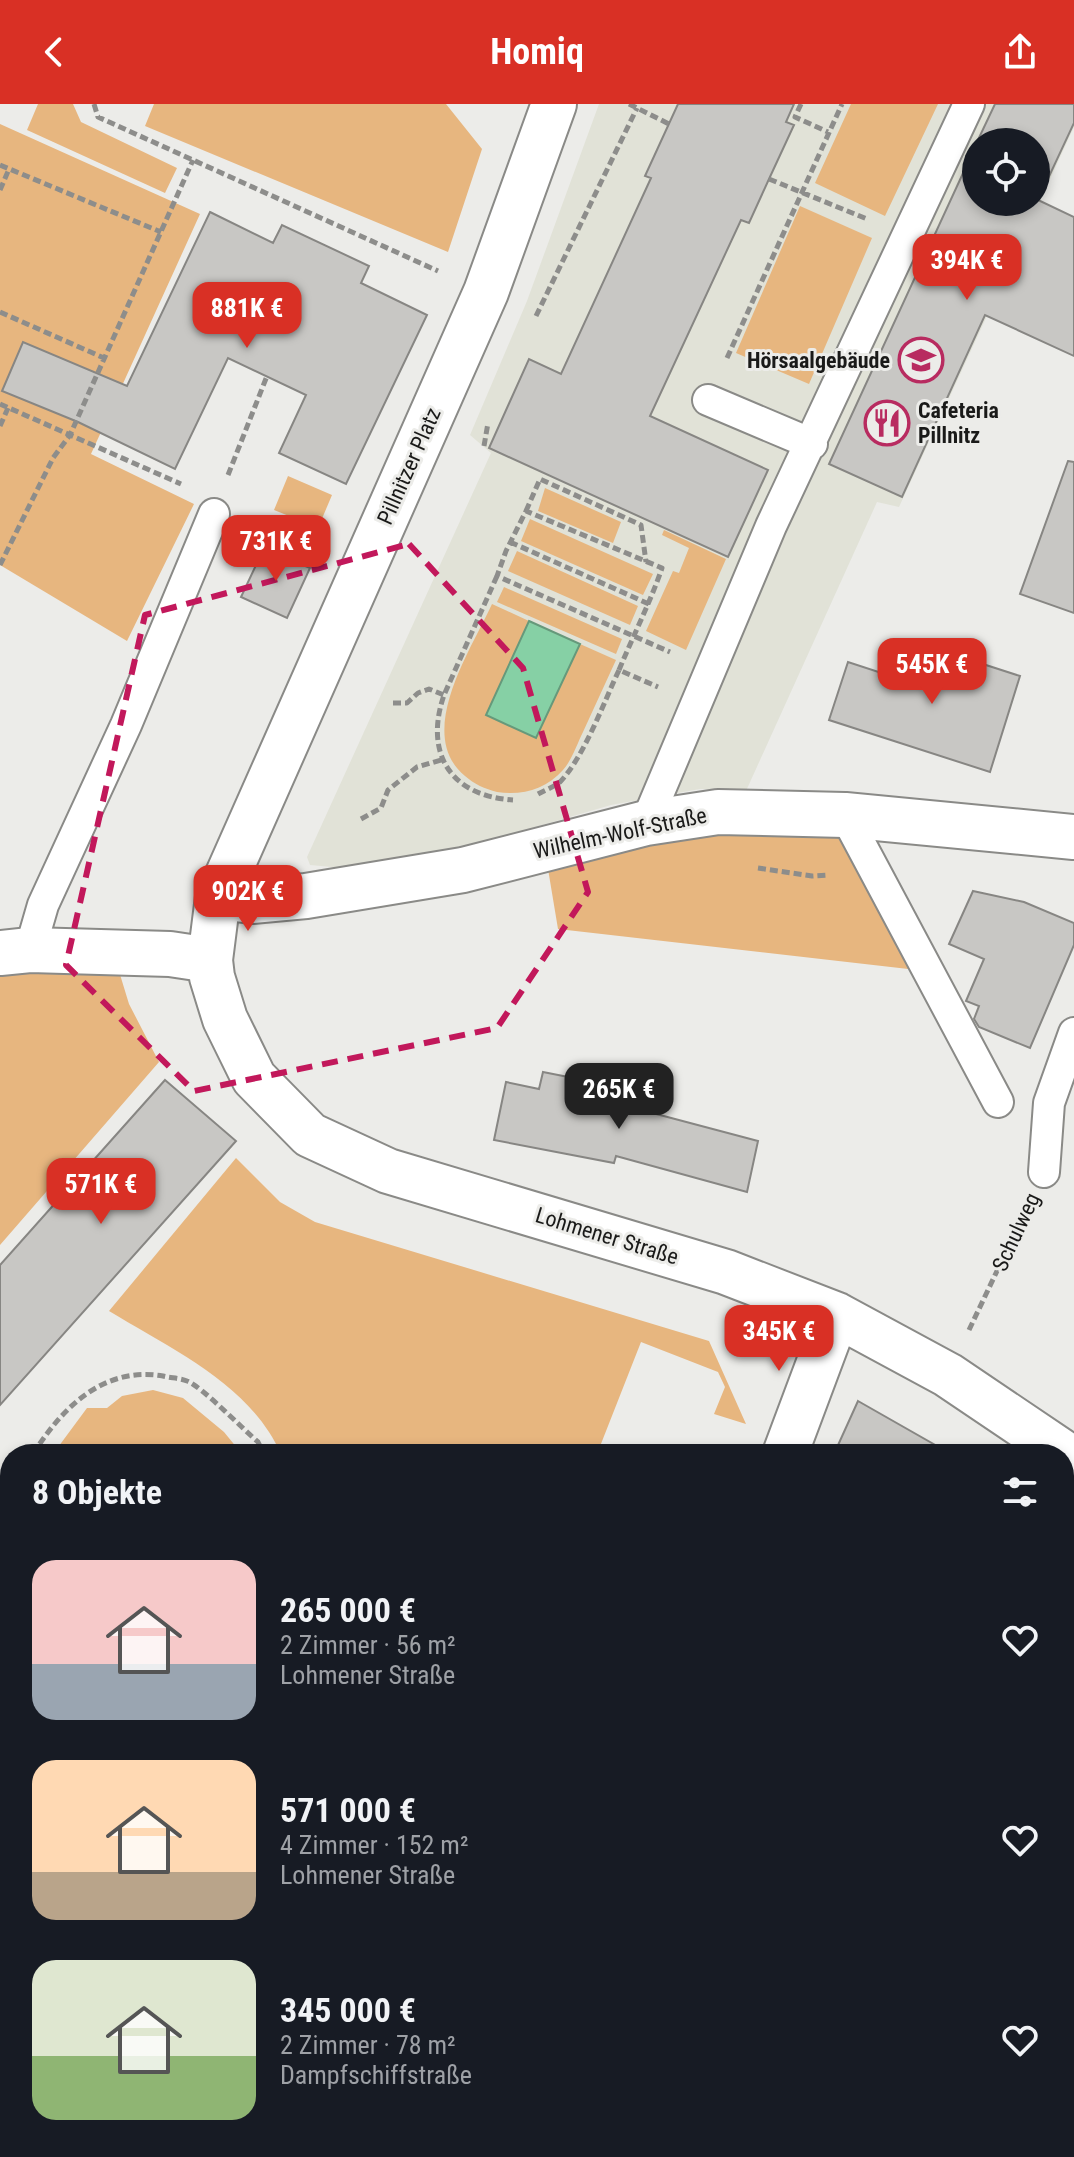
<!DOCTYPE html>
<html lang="de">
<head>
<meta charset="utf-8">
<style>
	:root { --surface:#171b24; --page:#20242c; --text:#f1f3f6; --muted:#9ea1a6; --accent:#d93025 }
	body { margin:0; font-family:"Roboto Condensed",sans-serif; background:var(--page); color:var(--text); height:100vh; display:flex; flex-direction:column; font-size:30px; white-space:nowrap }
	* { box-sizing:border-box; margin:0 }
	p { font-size:26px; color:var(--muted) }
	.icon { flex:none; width:44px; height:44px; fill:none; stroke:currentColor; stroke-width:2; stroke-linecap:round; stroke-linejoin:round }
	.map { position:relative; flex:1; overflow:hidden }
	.sheet { position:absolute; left:0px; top:1340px; width:1074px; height:714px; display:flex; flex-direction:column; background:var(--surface); border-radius:32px 32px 0 0; box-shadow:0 4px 12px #0003 }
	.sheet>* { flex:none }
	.buttons { position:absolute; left:962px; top:24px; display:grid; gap:16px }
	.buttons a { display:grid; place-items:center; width:88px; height:88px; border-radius:50%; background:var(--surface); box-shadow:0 4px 12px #0003; font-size:40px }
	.price { position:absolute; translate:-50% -68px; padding:0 18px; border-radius:16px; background:var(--accent); color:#fff; font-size:26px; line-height:52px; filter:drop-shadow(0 2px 4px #0008) }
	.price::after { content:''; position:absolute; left:50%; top:48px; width:24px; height:18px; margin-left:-12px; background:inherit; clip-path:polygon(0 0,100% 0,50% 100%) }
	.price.active { background:#222; color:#fff }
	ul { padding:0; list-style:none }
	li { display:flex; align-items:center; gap:24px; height:200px; padding:0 32px }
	li span { display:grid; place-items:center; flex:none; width:224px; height:160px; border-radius:24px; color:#555 }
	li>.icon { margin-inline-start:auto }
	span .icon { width:96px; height:96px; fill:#fffc; stroke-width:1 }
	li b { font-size:34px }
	h2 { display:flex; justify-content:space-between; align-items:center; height:96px; padding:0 32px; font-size:34px }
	header { display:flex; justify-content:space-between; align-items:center; height:104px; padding:0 32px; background:var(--accent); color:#fff; font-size:36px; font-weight:700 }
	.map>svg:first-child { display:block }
	.built { fill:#e1e2d7; fill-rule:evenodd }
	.green { fill:#e7b67f }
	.water { fill:#86d0a5; stroke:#66997b; stroke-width:2 }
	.building { fill:#c8c7c4; stroke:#878683; stroke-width:2 }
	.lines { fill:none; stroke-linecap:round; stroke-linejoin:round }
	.lane-casing { stroke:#8a8a87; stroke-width:34 }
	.street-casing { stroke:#8a8a87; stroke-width:48 }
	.secondary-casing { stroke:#8a8a87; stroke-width:48 }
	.path { stroke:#8d8d8b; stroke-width:5; stroke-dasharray:8 4; stroke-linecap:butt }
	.lane { stroke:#fff; stroke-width:30 }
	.street { stroke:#fff; stroke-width:44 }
	.secondary { stroke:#fff; stroke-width:44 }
	.marked { fill:none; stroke:#c2185b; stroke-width:6; stroke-dasharray:16 10; stroke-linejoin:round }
	.labels { text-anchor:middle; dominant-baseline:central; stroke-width:6; stroke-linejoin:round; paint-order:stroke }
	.poi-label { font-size:22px; font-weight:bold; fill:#1a1a19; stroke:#ecece9; text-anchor:end }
	.street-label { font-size:22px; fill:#1a1a19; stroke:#ecece9 }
</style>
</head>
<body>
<header><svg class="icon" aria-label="back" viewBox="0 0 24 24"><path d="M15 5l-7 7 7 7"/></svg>Homiq<svg class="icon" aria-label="share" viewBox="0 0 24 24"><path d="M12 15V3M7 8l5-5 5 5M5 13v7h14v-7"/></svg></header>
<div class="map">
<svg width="1074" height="2053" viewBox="0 0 1074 2053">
	<rect width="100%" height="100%" fill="#ecece9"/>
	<!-- built -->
	<path class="built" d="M 599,0 L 1074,0 L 1074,23 L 899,403 L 877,398 L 746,687 L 700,685 L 611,701 L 474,741 L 343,764 L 310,761 L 307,753 L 491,349 L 470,331 L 527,197 ZM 976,38 L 1036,38 L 1036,98 L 976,98 Z"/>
	<!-- green -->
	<path class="green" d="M 38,0 L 73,0 L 81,18 L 177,64 L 165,89 L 27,26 Z
		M 154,0 L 446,0 L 482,45 L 448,148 L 145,22 Z
		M 851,0 L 938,0 L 885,112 L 815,79 Z
		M 0,20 L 200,110 L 91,350 L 194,400 L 127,537 L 0,461 Z
		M 800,102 L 872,134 L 809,280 L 736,249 Z
		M 288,372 L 332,391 L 313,436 L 295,428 L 299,416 L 274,406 Z
		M 545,384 L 621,418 L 613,439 L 538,407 Z
		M 530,415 L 653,470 L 643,491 L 521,437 Z
		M 664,426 L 726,455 L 686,546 L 646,527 L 673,467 L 679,469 L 689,444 L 662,431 Z
		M 517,447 L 638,502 L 630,521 L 508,467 Z
		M 504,483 L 622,535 L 616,550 L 497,498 Z
		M 492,500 L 529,517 L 487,611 L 536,633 L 580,540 L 616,556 C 605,580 594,604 583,628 C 577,640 572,656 563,666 C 546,685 522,692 497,688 C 485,685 474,680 465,672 C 414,630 471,546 492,500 Z
		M 744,726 L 845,731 L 917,866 L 558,825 L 548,765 L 604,747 Z
		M 111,841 L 129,900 L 159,958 L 0,1141 L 0,843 Z
		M 236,1054 L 280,1098 L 315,1118 L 709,1237 L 746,1320 L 714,1310 L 725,1283 L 718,1268 L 641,1238 L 597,1350 L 281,1350 C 250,1280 171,1245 109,1207 Z
		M 153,1286 L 183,1294 L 224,1328 L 242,1350 L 53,1350 L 87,1304 L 107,1304 L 122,1292 Z
		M 0,1477 L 10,1510 L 10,1760 L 0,1757 Z"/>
	<!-- water -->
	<path class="water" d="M 529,517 L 580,540 L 536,634 L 486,611 Z"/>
	<!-- building -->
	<path class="building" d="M 678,0 L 794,0 L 786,18 L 794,21 L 769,75 L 749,119 L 741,116 L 650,312 L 768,366 L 728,453 L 489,344 L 529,255 L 561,270 L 651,74 L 645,72 Z
		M 995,0 L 1074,0 L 1074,19 L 1038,96 L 1074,113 L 1074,252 L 985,211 L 902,393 L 829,360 L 976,41 L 976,98 L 1036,98 L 1036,38 L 977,38 Z
		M 210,108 L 273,139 L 282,121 L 369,162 L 361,179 L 427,211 L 346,380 L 279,349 L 306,291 L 228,254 L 175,365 L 78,318 L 2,287 L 23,238 L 127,282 Z
		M 1068,357 L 1074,358 L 1074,509 L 1020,490 Z
		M 264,444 L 310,464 L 287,514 L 241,493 Z
		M 921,540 L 1020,572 L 990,668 L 829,616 L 848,558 L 909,578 Z
		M 973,787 L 1024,798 L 1074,819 L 1074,841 L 1030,944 L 979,923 L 974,915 L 979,902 L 966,897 L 984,855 L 949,840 Z
		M 543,968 L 629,985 L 626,1002 L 758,1037 L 747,1088 L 616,1052 L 614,1059 L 494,1036 L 506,978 L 539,985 Z
		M 165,976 L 236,1037 L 0,1301 L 0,1161 Z
		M 858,1297 L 951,1350 L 834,1350 Z"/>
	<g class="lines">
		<!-- lane casing -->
		<g class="lane-casing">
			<path id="lane" d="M 708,296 L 812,340
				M 845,711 L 998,998
				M 646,719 L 771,422 L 969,0
				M 30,846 L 43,801 L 126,621 L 214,410
				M 1044,1068 L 1049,999 L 1074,929"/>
		</g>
		<!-- street casing -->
		<g class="street-casing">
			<path id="street" d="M 218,793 L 252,797 L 306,792 L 463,766 L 646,719 L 718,708 L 845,711 L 1074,733
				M 0,849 L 30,846 L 170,850 L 210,856"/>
		</g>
		<!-- secondary casing -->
		<g class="secondary-casing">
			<path id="secondary" d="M 554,0 L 486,188 L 218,793 L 210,856 L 212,873 L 225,915 L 254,974 L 310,1031 L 388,1067 L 726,1168 L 837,1211 L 948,1271 L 1074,1356
				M 785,1350 L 837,1211
				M 518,2053 L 521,2044"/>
		</g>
		<!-- path -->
		<path class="path" d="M 94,0 L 98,13 L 438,167
			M 629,0 L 669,20
			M 801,0 L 795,13 L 828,28
			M 0,61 L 161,128
			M 769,75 L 867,115
			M 0,86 L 9,65
			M 0,208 L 104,254
			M 536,212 L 637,4
			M 727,254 L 842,0
			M 0,300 L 181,380
			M 0,322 L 8,304
			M 484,342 L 488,319
			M 228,371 L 267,272
			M 526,407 L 540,375 L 641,421 L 646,458
			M 510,438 L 649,500
			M 0,461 L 53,354 L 70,331 L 193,56
			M 497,472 L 444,591 C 424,649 450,692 513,696
			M 619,566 C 633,532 650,499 662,464 L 526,407 L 506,447 L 497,472 L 670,548
			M 393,599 L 407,599 L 418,589 L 429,585 L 444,591
			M 538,690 C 545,686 554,683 560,678 C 584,653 604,598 619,566 L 658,583
			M 361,715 L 381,704 L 388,686 L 417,663 L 441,656
			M 758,764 L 812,772 L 828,771
			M 969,1226 L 1025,1108
			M 33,1350 C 62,1304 103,1262 163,1272 C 170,1274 180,1274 187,1277 C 201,1282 243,1325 258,1338 L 264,1350
			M 10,1396 L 10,1413"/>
		<!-- lane -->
		<use href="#lane" class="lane"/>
		<!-- street -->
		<use href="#street" class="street"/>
		<!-- secondary -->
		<use href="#secondary" class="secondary"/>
	</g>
	<!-- marked area -->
	<path class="marked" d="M 409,440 L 523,564 L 588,788 L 497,924 L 194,987 L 66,861 L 145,511 Z"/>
	<!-- icons -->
	<defs>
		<g id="university-ring" transform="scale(2.3)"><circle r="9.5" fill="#ecece9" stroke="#b82b60" stroke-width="1.5"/><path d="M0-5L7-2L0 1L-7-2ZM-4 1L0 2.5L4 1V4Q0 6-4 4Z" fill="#b82b60"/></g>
		<g id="restaurant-ring" transform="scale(2.3)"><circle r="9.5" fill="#ecece9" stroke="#b82b60" stroke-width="1.5"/><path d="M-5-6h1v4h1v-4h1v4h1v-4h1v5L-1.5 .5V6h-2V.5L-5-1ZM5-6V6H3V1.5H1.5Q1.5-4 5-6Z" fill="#b82b60"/></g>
	</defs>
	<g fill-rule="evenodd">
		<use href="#university-ring" x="921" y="256"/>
		<use href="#restaurant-ring" x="887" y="319"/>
	</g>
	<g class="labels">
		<!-- poi labels -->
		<g class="poi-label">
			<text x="890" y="256">Hörsaalgebäude</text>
			<text x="918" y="306" text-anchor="start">Cafeteria<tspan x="918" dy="25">Pillnitz</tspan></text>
		</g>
		<!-- street labels -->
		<g class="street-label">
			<text transform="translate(409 362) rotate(-66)">Pillnitzer Platz</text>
			<text transform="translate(620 729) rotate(-12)">Wilhelm-Wolf-Straße</text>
			<text transform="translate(1016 1128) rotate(-65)">Schulweg</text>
			<text transform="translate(607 1132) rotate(17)">Lohmener Straße</text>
		</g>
	</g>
</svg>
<div class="buttons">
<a><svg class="icon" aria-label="locate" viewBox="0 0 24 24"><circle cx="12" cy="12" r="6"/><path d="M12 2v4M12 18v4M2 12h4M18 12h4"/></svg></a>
</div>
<b class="price" style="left:967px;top:198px">394K €</b>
<b class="price" style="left:247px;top:246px">881K €</b>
<b class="price" style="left:276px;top:479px">731K €</b>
<b class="price" style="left:932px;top:602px">545K €</b>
<b class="price" style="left:248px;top:829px">902K €</b>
<b class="price active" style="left:619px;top:1027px">265K €</b>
<b class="price" style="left:101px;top:1122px">571K €</b>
<b class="price" style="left:779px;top:1269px">345K €</b>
<section class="sheet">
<h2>8 Objekte<svg class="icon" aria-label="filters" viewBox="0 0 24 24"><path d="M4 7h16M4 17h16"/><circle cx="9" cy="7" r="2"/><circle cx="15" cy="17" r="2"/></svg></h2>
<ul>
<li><span style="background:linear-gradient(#f6c9c9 65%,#9aa5b1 0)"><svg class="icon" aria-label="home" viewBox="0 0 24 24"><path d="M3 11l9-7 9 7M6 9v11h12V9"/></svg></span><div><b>265 000 €</b><p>2 Zimmer · 56 m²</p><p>Lohmener Straße</p></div><svg class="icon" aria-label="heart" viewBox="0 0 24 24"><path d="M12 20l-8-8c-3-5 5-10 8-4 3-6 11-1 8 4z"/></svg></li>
<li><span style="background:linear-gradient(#ffd9b3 70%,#b9a48a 0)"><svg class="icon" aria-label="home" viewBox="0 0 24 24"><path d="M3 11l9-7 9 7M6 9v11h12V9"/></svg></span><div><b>571 000 €</b><p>4 Zimmer · 152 m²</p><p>Lohmener Straße</p></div><svg class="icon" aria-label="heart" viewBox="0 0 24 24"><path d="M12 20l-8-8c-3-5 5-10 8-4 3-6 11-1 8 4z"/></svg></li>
<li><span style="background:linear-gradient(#dfe7d0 60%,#8fb573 0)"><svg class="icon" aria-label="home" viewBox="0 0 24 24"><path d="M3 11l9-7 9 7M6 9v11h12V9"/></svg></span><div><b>345 000 €</b><p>2 Zimmer · 78 m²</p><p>Dampfschiffstraße</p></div><svg class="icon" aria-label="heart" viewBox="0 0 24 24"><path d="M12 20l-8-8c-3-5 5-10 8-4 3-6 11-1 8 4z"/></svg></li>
</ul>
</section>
</div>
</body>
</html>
